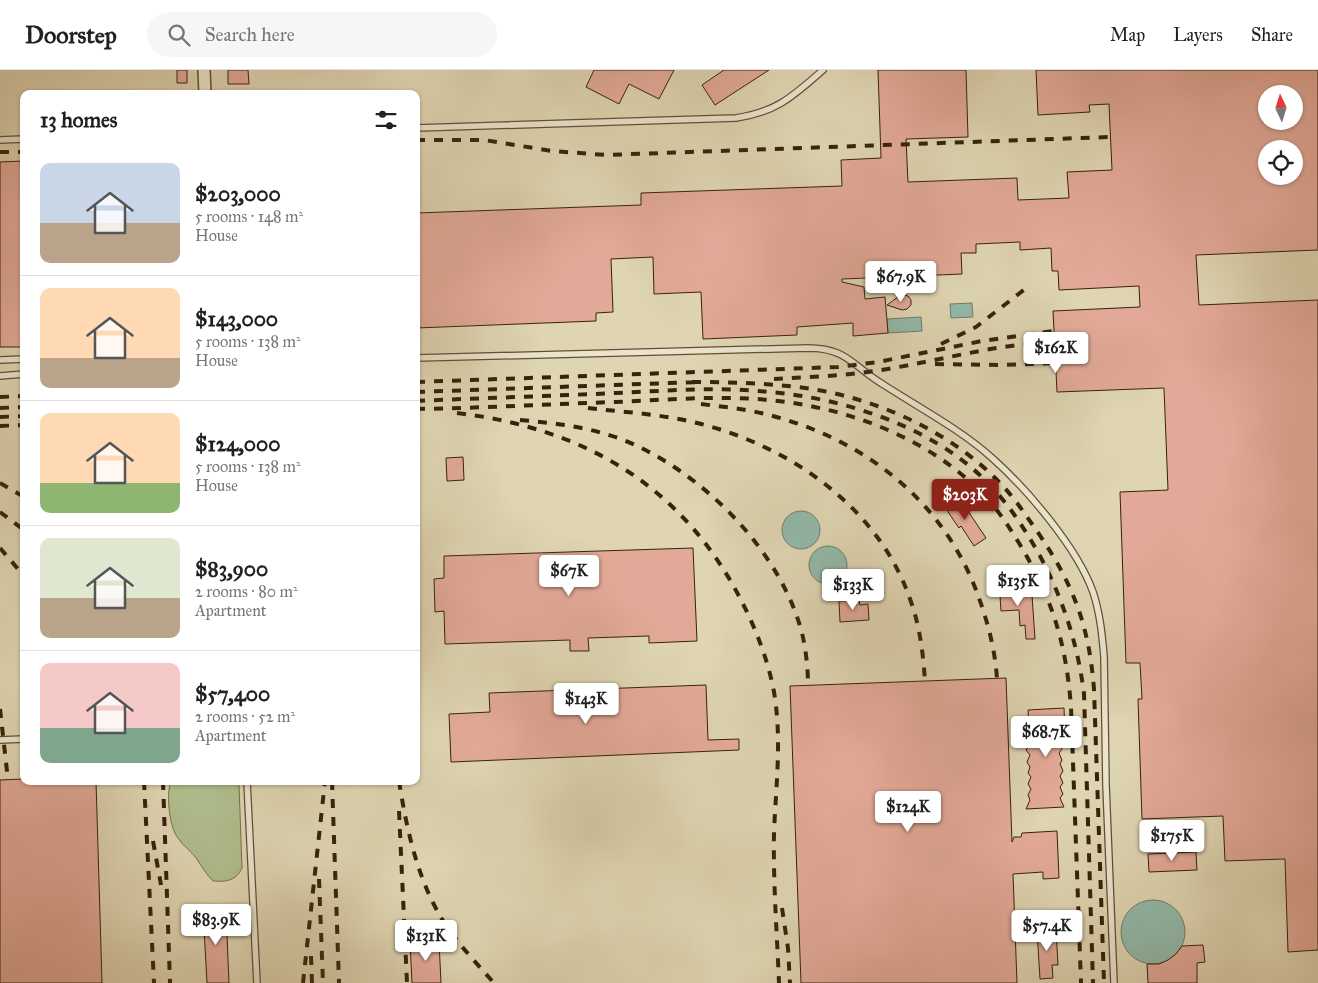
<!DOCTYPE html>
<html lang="en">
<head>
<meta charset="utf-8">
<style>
	:root { --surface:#fff; --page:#f6f6f6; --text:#202124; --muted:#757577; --line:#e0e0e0; --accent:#8f2418 }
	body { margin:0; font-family:"IM FELL Great Primer",serif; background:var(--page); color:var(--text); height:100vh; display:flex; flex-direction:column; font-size:19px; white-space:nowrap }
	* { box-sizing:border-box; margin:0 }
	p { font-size:16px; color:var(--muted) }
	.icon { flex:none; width:28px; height:28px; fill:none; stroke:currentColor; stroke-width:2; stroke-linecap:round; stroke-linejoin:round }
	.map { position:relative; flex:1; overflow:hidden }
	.side { position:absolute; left:20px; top:20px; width:400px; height:695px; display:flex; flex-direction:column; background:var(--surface); border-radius:10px; box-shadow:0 1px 4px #0004 }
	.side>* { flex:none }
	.needle { width:32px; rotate:356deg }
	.fabs { position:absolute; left:1258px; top:15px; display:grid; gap:10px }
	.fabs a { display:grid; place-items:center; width:45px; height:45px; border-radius:50%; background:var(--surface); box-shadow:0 1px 4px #0004; font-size:25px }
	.price { position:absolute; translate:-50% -42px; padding:0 11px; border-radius:5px; background:#fff; color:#222; font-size:16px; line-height:32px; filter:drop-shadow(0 1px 2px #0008) }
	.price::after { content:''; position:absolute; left:50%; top:30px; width:15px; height:11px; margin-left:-8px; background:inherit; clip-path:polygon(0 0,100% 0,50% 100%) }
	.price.selected { background:var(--accent); color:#fff }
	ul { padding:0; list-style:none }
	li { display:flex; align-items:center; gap:15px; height:125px; padding:0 20px }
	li+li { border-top:1px solid var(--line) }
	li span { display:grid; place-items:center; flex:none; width:140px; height:100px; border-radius:10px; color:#555 }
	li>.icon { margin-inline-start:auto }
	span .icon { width:60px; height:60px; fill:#fffc; stroke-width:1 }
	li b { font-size:21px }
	h2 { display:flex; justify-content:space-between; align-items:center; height:60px; padding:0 20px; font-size:21px }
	header { display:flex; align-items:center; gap:30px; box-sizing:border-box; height:70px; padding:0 25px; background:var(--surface); border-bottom:1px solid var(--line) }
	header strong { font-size:24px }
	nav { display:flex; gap:28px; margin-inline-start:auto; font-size:18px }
	.search { width:350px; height:45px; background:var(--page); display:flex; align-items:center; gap:12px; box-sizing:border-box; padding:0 18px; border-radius:28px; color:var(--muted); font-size:19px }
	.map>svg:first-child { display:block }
	.green { fill:#b0bd8d; stroke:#74704c }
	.water { fill:#93b9aa; stroke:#6e7d6b }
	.building { fill:#e2a998; stroke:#37220c; fill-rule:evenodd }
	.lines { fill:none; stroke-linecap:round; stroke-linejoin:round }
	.service-casing { stroke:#614f36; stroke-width:8 }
	.minor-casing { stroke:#614f36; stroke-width:14 }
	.service { stroke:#eae4cd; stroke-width:5.5 }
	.minor { stroke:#eae4cd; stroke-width:11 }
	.rail { stroke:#37220c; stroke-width:4; stroke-dasharray:9 9; stroke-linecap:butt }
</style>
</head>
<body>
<header>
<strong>Doorstep</strong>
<div class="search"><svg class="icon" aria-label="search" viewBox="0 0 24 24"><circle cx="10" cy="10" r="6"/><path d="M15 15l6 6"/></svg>Search here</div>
<nav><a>Map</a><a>Layers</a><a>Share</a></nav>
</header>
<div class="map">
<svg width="1318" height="913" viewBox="0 0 1318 913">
	<rect width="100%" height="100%" fill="#dfd5b2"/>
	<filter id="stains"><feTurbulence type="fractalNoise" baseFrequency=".004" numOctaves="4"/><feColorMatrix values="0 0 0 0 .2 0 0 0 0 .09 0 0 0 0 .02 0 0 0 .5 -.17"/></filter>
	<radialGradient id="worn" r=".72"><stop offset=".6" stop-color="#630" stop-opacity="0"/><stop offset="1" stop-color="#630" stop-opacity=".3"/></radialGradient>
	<!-- green -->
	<path class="green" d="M 171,711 L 237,711 L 239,715 L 242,798 C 236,811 226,812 213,811 C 206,804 202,797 197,789 C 191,781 183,776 178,768 C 169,757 166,724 171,711 Z"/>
	<!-- water -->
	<path class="water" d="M 972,233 L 973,247 L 951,248 L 950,234 Z
		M 921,247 L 922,261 L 888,263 L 887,249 Z
		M782 460a19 19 0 1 1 38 0a19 19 0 1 1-38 0Z
		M809 495a19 19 0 1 1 38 0a19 19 0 1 1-38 0Z
		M1121 862a32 32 0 1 1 64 0a32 32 0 1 1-64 0Z"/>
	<!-- building -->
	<path class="building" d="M 177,0 L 187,0 L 187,13 L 177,13 Z
		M 228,0 L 248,0 L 249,14 L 228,14 Z
		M 594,0 L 674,0 L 659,29 L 629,14 L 619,34 L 586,17 Z
		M 724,0 L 769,0 L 715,35 L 702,15 Z
		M 878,0 L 966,0 L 968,67 L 906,69 L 908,112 L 1017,108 L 1018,130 L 1069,128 L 1067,102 L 1112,100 L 1109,34 L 1089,35 L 1090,42 L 1038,45 L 1036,0 L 1318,0 L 1318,180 L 1196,185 L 1199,235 L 1318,230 L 1318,880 L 1288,882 L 1285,789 L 1225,791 L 1223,746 L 1142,749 L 1138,629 L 1142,629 L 1140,593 L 1126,593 L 1120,422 L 1168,420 L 1164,318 L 1057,322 L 1053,241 L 1140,237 L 1139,216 L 1059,220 L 1058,201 L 1052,201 L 1051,178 L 1020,180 L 1020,172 L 976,174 L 976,183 L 961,183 L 962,204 L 842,209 L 842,212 L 864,217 L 865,229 L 885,227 L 888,263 L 853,266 L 853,253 L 797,257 L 797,265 L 703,269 L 701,222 L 654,224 L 653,187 L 611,189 L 613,242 L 596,243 L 596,251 L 416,258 L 416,143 L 641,135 L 641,123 L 842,116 L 841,90 L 881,88 ZM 1266,24 L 1294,24 L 1294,51 L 1266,51 ZM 1266,79 L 1294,79 L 1294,106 L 1266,106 Z
		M 24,91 L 24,277 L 0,277 L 0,92 Z
		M 902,224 L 908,226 L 911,230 L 911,235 L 907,239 L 902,240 L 887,235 Z
		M 463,387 L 464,410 L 447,411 L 446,388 Z
		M 958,426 L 986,468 L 974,476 L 961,456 L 959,458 L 944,436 Z
		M 693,478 L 697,571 L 649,573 L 649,566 L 588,568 L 589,581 L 570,581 L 570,570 L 445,574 L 444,541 L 435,542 L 434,509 L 444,508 L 444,486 Z
		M 999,510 L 1012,510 L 1013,526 L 1032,525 L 1035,569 L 1026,569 L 1025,555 L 1020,556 L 1019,540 L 1001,541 Z
		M 859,530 L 860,535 L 868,534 L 869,550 L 840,552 L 839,531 Z
		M 1006,608 L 1012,772 L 1014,767 L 1021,767 L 1022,763 L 1057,761 L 1059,808 L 1043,809 L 1043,802 L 1013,804 L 1017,913 L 801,913 L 790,616 Z
		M 706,615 L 708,670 L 739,669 L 739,680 L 451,692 L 449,644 L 490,642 L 489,623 Z
		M 1064,638 L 1065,667 L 1059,668 L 1062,679 L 1059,683 L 1062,690 L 1060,694 L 1063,701 L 1060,706 L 1063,713 L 1060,717 L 1063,724 L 1060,728 L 1064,737 L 1026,739 L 1030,730 L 1028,725 L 1031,719 L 1028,714 L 1031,707 L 1028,703 L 1030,697 L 1027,692 L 1030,685 L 1026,680 L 1030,675 L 1028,640 Z
		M 24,709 L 24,711 L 96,711 L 102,913 L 0,913 L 0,710 Z
		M 1196,782 L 1197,800 L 1149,802 L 1148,784 Z
		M 200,838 L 212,838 L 212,843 L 226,842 L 229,913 L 207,913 L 204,858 L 201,859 Z
		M 1056,859 L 1058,895 L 1052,895 L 1053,908 L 1040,909 L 1037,860 Z
		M 439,871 L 441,913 L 412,913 L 410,872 Z
		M 1203,875 L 1205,892 L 1197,893 L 1197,913 L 1148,913 L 1147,894 L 1159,894 L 1168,890 L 1176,884 L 1182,876 Z"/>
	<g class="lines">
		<!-- service casing -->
		<g class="service-casing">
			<path id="service" d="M 416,58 L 736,48 C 777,42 793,26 823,0
				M 0,70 L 24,69
				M 416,288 L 808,278 C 848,278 853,297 884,315 C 918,337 961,360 991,387 C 1026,418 1077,477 1093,522 C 1100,543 1102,564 1104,586 L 1106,715 L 1114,913
				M 0,290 L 24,289
				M 0,306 L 24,304
				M 0,670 L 24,669
				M 247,711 L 257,913"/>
		</g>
		<!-- minor casing -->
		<g class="minor-casing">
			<path id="minor" d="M 204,0 L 205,24"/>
		</g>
		<!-- service -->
		<use href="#service" class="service"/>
		<!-- minor -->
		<use href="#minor" class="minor"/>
		<!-- rail -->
		<path class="rail" d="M 416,70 L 484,70 L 552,81 L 606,85 L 1110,67
			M 0,82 L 24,82
			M 941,274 L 976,257 L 1025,219
			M 935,294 L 1003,295 L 1055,293
			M 774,309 C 809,307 845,306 881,300 C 939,291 995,274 1055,272
			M 416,312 L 838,297 L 878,292 L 982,271 L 1054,261
			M 692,312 C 730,312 767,313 805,318 C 877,328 952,362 1002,415 C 1016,430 1027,447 1039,464 C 1074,516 1089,556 1094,619 L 1104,913
			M 416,322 L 699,312
			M 0,327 L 24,326
			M 416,331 C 483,328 550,326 616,323 C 663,321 711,317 758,321 C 837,326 929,354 986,411 C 1008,433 1025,459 1040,486 C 1063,529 1078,575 1084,624 L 1093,913
			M 701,334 C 724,337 747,339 769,345 C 863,369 941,429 976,520 C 987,549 995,578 997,609
			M 0,338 L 24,337
			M 588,338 C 623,342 659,344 693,352 C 787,374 878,436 910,529 C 920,556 923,583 925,611
			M 416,339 C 483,338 549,334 615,332 C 662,330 710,326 756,329 C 836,334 921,363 979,420 C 995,435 1007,454 1019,473 C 1052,528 1066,572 1071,637 L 1081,913
			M 457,343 C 583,358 682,415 741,530 C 756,559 768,590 774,622 C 782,669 776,715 774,762 C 773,812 777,863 779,913
			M 0,347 L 24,346
			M 520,350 C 555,353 588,357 621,369 C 700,400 780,479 802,563 C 806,580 808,598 808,616
			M 0,356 L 24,355
			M 0,413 L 24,427
			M 0,442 L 24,460
			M 0,478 L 24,506
			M 0,639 L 8,710
			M 144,711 L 154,913
			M 163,711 L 170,913
			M 332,711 L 339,913
			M 399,711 C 407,762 419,817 449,860 C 463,879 479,896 494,913
			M 399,741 L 407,913
			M 153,771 L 161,815
			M 319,809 L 323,913
			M 782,838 L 788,878 L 790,913
			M 311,886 L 312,913
			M 303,913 L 325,711"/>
	</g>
	<rect width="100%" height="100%" filter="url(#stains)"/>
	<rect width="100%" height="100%" fill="url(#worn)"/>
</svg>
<div class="fabs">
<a><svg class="needle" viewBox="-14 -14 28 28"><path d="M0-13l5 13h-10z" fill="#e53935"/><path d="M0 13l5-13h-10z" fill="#757577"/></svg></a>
<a><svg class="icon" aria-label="locate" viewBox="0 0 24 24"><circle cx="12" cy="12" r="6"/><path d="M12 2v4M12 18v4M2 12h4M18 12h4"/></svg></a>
</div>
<b class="price" style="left:901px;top:233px">$67.9K</b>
<b class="price" style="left:1056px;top:304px">$162K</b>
<b class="price selected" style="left:965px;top:451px">$203K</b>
<b class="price" style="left:569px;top:527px">$67K</b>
<b class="price" style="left:1018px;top:537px">$135K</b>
<b class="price" style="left:853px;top:541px">$133K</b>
<b class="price" style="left:586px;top:655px">$143K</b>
<b class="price" style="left:1046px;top:688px">$68.7K</b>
<b class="price" style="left:908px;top:763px">$124K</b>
<b class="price" style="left:1172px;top:792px">$175K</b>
<b class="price" style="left:216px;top:876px">$83.9K</b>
<b class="price" style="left:1047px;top:882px">$57.4K</b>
<b class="price" style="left:426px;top:892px">$131K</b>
<section class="side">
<h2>13 homes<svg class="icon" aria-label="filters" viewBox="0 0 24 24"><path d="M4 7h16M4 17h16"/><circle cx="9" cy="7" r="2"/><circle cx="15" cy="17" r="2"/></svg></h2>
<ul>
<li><span style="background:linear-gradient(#c9d6e8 60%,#b9a48a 0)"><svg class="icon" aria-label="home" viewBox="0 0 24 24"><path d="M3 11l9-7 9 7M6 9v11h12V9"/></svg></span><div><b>$203,000</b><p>5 rooms · 148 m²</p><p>House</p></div></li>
<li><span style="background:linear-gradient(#ffd9b3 70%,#b9a48a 0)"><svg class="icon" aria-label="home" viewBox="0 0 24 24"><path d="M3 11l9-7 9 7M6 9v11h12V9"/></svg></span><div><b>$143,000</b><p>5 rooms · 138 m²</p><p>House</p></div></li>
<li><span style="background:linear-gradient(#ffd9b3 70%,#8fb573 0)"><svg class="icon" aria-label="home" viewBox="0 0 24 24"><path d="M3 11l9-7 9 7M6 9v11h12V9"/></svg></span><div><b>$124,000</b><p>5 rooms · 138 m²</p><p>House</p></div></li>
<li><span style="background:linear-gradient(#dfe7d0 60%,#b9a48a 0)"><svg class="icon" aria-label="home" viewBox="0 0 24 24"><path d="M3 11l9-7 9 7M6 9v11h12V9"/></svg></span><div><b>$83,900</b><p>2 rooms · 80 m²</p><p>Apartment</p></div></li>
<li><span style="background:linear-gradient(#f6c9c9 65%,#7fa58c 0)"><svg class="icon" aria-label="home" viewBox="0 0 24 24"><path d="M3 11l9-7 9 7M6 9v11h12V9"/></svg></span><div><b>$57,400</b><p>2 rooms · 52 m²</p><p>Apartment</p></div></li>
</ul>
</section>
</div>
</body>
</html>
